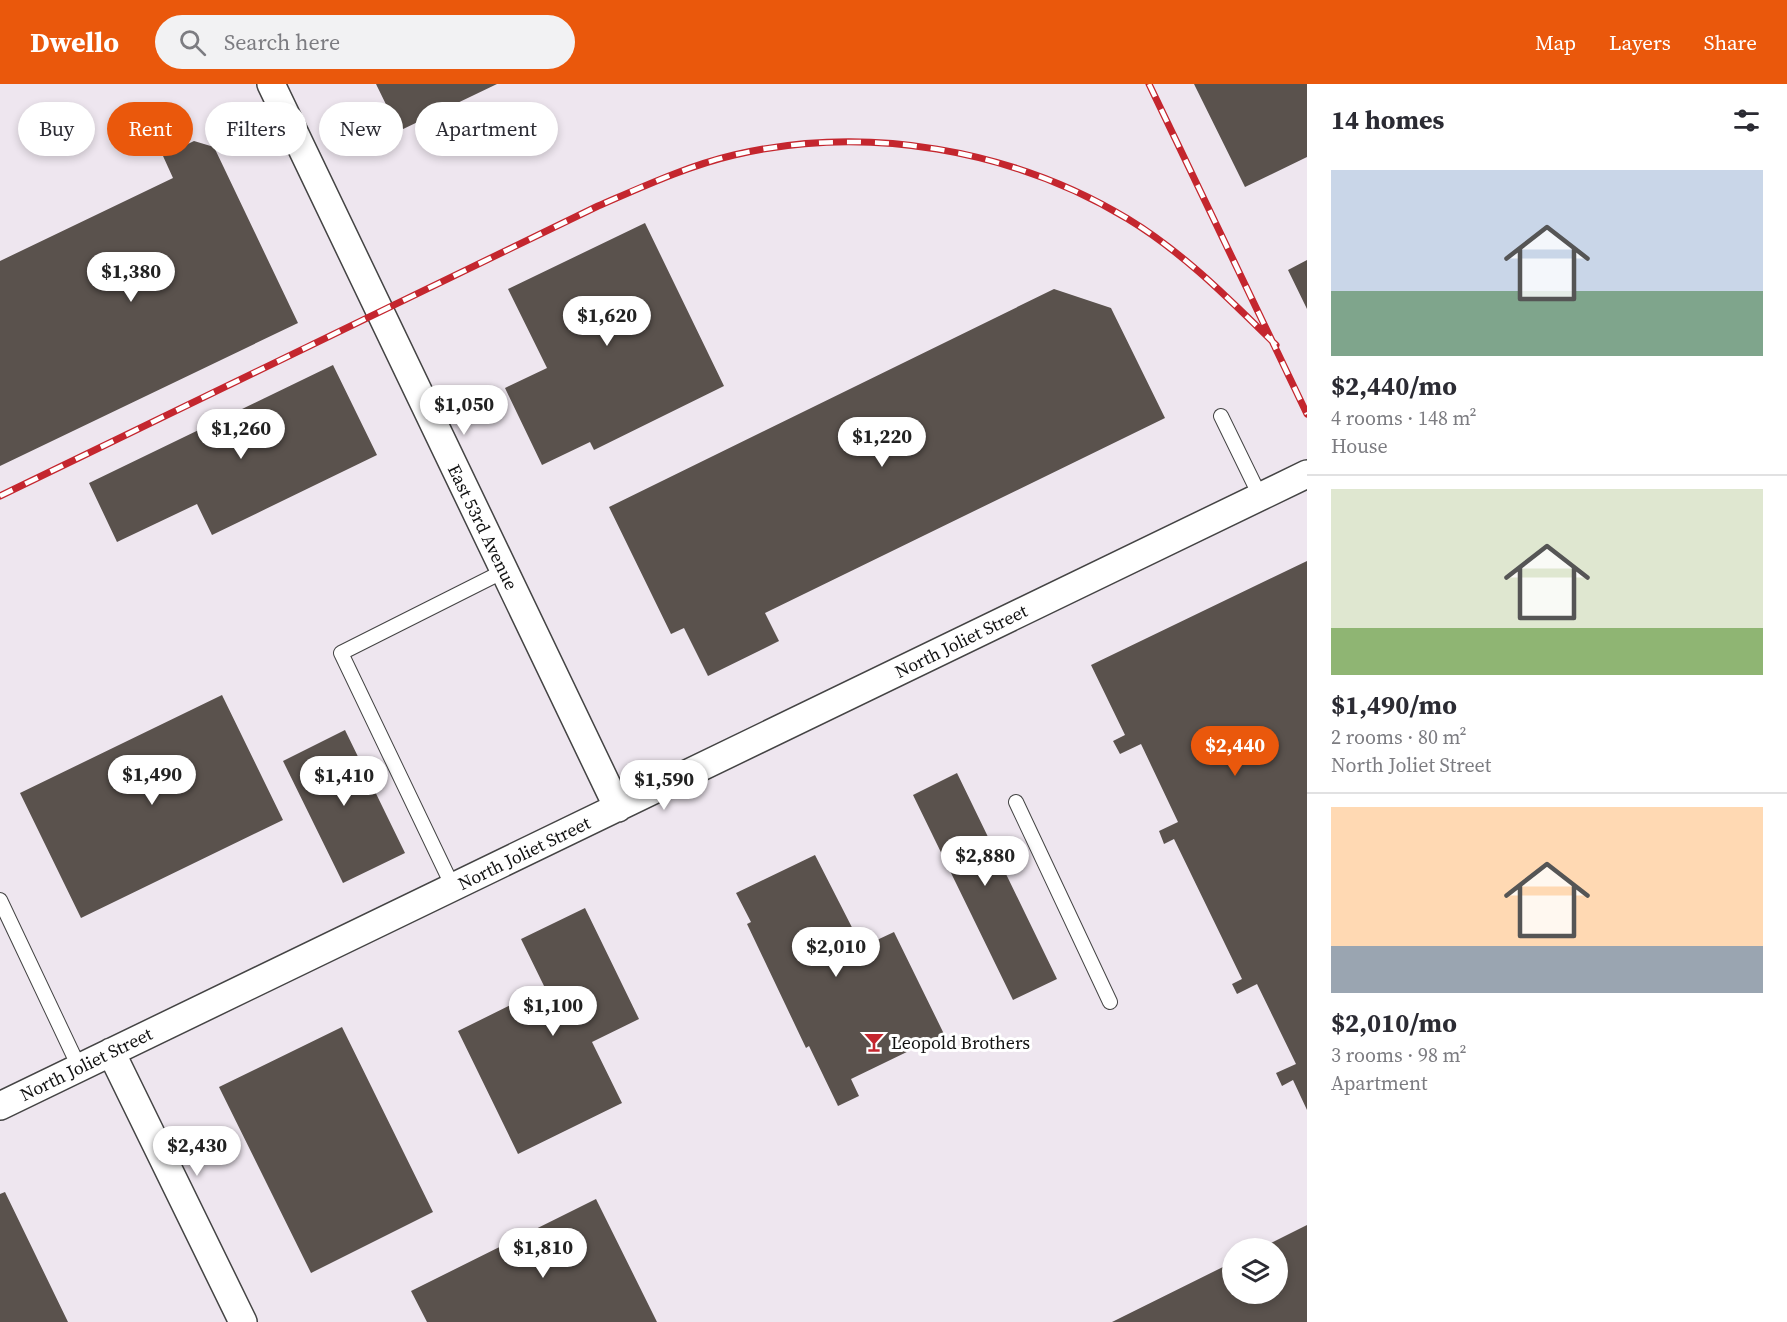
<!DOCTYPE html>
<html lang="en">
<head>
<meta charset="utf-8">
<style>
	:root { --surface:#fff; --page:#f2f2f3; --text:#2b2b33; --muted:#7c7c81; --line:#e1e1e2; --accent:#ea580c }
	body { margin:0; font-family:"Source Serif 4",serif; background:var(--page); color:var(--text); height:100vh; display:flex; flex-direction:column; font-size:22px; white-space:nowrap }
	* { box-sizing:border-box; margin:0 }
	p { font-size:20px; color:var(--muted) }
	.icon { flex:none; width:33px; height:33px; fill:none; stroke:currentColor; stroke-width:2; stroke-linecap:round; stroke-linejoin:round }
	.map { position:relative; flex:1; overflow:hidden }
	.panel { display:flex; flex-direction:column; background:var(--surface); width:480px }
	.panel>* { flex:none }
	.guide { position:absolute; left:18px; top:18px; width:570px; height:54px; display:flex; gap:12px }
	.buttons { position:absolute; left:1222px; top:1154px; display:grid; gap:12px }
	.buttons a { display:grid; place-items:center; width:66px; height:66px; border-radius:50%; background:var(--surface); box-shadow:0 3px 9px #0003; font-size:30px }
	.price { position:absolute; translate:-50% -51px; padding:0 14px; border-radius:21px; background:#fff; color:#222; font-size:20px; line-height:39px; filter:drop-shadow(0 2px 3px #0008) }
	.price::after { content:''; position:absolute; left:50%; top:36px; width:18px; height:14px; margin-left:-9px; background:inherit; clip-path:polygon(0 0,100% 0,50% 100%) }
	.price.active { background:var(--accent); color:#fff }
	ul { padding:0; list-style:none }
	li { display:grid; align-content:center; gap:12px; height:318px; padding:0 24px }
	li+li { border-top:2px solid var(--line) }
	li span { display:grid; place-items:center; height:186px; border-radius:0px; color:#555 }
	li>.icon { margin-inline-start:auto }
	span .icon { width:108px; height:108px; fill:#fffc; stroke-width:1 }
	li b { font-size:26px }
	h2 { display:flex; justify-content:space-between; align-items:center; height:72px; padding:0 24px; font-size:26px }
	.pill { padding:0 21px; border-radius:27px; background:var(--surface); box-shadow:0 3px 9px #0003; font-size:21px; line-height:54px }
	.pill.active { background:var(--accent); color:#fff }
	header { display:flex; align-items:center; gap:36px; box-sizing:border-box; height:84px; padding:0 30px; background:var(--accent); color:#fff }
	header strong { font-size:28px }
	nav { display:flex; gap:33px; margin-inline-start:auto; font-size:21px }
	.search { width:420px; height:54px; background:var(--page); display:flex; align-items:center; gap:15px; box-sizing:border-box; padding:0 21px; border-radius:33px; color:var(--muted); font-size:22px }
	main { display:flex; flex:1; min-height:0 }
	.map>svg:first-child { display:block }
	.industrial { fill:#eee6ef; fill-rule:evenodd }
	.building { fill:#5a524d }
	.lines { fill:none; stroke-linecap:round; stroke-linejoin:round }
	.lane-casing { stroke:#444; stroke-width:16 }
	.street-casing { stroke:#444; stroke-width:30 }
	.lane { stroke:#fff; stroke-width:14 }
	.street { stroke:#fff; stroke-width:27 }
	.rail-casing { stroke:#c4262e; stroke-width:7 }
	.rail { stroke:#fff; stroke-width:4.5; stroke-dasharray:14; stroke-linecap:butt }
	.labels { text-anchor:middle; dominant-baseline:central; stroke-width:6; stroke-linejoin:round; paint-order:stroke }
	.street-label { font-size:18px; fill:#111; stroke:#fff }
	.poi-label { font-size:18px; fill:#111; stroke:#fff; text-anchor:start }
</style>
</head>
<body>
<header>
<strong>Dwello</strong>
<div class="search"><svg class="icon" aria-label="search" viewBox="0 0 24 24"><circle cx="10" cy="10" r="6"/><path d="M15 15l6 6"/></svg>Search here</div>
<nav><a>Map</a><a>Layers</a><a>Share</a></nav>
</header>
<main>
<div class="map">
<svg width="1307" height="1238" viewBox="0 0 1307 1238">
	<rect width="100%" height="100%" fill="#fffdf5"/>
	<!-- industrial -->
	<path class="industrial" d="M 0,0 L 1307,0 L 1307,1238 L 0,1238 ZM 1233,1164 L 1278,1164 L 1278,1209 L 1233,1209 Z"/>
	<!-- building -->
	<path class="building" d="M 376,0 L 497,0 L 399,47 Z
		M 1194,0 L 1307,0 L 1307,73 L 1245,103 Z
		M 194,57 L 214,63 L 298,239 L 0,382 L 0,177 L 173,94 L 163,72 Z
		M 645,139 L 724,302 L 594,366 L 590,358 L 542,381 L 505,304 L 547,284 L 508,205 Z
		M 1307,176 L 1307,225 L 1288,186 Z
		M 1054,205 L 1111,224 L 1165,334 L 765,529 L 779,557 L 708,592 L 684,544 L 671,550 L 609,423 Z
		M 333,281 L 377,371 L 212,451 L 197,420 L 117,458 L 89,399 Z
		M 1307,477 L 1307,1026 L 1293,996 L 1282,1002 L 1276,989 L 1296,980 L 1257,900 L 1237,910 L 1232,900 L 1242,895 L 1174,755 L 1164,760 L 1159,747 L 1178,738 L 1141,660 L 1120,670 L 1113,657 L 1125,651 L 1091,581 Z
		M 222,611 L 283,736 L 81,834 L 20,709 Z
		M 345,646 L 405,769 L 343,799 L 283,677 Z
		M 957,689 L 1057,895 L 1013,916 L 913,711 Z
		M 815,771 L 862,863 L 894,848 L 944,950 L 851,995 L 859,1012 L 838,1022 L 809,962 L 806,964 L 747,840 L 751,838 L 736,809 Z
		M 585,824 L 639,935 L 592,958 L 622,1019 L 518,1070 L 458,947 L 545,904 L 521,855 Z
		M 342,943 L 433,1128 L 311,1189 L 219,1003 Z
		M 5,1108 L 68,1238 L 0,1238 L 0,1110 Z
		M 596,1115 L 657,1238 L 427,1238 L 411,1207 Z
		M 1307,1141 L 1307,1238 L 1112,1238 L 1233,1178 L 1233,1209 L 1278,1209 L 1278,1164 L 1261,1164 Z"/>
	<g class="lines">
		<!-- lane casing -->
		<g class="lane-casing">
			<path id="lane" d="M 1221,332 L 1260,412
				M 1016,718 L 1110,918
				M 453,803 L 341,569 L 504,487
				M 0,816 L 79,983"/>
		</g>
		<!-- street casing -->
		<g class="street-casing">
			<path id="street" d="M 271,0 L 618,724
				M 111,968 L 243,1238
				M 0,1022 L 1307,390"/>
		</g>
		<!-- lane -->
		<use href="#lane" class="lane"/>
		<!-- street -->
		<use href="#street" class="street"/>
		<!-- rail casing -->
		<g class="rail-casing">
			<path id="rail" d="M 1149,0 L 1307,330
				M 0,412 L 598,122 C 642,103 687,82 734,71 C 866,40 1012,65 1128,135 C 1184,169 1230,216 1276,261"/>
		</g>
		<!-- rail -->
		<use href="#rail" class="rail"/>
	</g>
	<!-- icons -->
	<defs>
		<g id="bar-bare" transform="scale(1.62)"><path d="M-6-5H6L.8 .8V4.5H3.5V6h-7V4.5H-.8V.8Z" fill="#c4262e" stroke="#fff" stroke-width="2.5" paint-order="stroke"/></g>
	</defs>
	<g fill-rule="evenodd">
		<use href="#bar-bare" x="874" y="958"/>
	</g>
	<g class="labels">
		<!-- street labels -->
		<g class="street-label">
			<text transform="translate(483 443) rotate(64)">East 53rd Avenue</text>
			<text transform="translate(961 557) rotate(-26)">North Joliet Street</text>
			<text transform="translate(524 769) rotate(-26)">North Joliet Street</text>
			<text transform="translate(86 980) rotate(-26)">North Joliet Street</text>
		</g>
		<!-- poi labels -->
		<g class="poi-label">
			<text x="891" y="958">Leopold Brothers</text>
		</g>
	</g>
</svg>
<div class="buttons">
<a><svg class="icon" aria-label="layers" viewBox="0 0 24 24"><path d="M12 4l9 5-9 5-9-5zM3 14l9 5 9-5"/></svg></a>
</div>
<b class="price" style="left:131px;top:219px">$1,380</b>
<b class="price" style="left:607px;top:263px">$1,620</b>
<b class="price" style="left:464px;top:352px">$1,050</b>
<b class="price" style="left:241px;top:376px">$1,260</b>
<b class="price" style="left:882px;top:384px">$1,220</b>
<b class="price active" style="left:1235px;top:693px">$2,440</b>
<b class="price" style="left:152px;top:722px">$1,490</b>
<b class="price" style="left:344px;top:723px">$1,410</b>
<b class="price" style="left:664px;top:727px">$1,590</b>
<b class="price" style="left:985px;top:803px">$2,880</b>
<b class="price" style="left:836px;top:894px">$2,010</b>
<b class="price" style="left:553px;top:953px">$1,100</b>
<b class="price" style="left:197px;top:1093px">$2,430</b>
<b class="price" style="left:543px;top:1195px">$1,810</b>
<div class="guide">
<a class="pill">Buy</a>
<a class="pill active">Rent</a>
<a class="pill">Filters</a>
<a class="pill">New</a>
<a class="pill">Apartment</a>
</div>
</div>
<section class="panel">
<h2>14 homes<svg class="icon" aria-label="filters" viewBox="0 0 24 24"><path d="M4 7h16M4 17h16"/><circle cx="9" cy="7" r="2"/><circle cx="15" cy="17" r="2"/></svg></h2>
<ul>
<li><span style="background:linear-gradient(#c9d6e8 65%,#7fa58c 0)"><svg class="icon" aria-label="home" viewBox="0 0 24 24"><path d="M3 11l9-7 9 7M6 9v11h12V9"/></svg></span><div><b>$2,440/mo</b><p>4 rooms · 148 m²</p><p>House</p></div></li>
<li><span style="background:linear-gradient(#dfe7d0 75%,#8fb573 0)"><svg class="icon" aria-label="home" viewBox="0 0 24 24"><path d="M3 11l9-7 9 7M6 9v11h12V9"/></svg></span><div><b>$1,490/mo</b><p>2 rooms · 80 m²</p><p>North Joliet Street</p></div></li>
<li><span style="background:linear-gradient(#ffd9b3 75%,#9aa5b1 0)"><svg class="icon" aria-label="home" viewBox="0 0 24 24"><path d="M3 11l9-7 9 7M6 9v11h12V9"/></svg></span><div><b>$2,010/mo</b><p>3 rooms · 98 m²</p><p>Apartment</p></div></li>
</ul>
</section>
</main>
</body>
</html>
